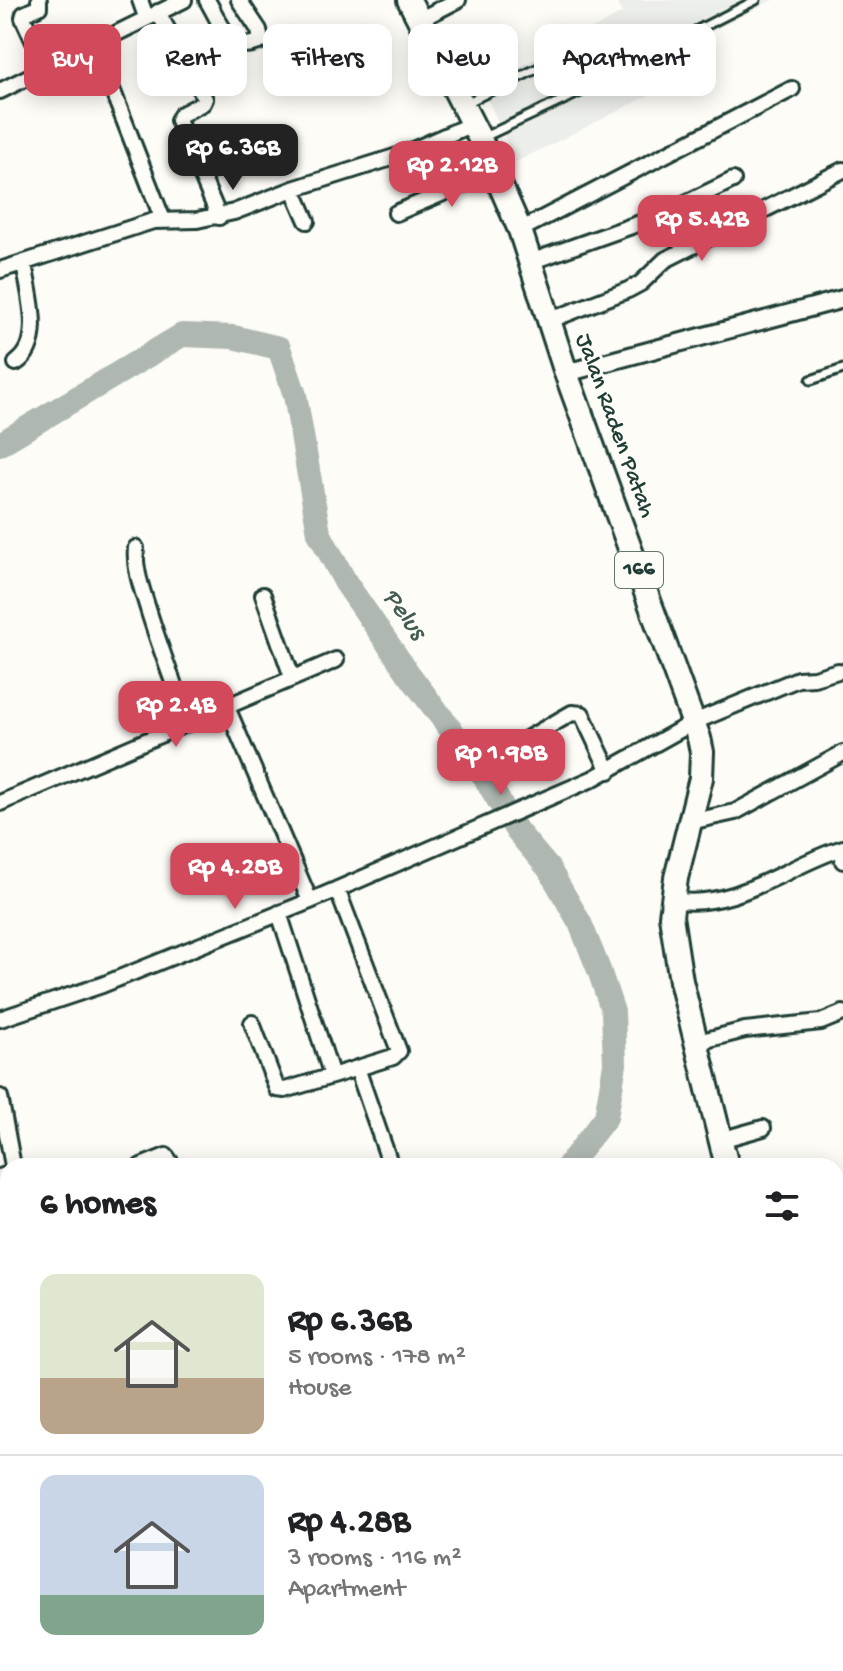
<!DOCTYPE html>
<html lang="en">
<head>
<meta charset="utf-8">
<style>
	:root { --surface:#fff; --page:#f2f2f2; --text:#202124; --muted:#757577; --line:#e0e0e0; --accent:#d1495b }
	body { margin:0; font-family:"Gochi Hand",sans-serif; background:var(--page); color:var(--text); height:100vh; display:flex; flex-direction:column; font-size:30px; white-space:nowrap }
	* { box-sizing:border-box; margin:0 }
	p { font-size:26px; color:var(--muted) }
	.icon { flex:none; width:44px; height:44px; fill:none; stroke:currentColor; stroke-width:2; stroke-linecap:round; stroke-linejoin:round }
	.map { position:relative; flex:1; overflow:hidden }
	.drawer { position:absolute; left:0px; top:1158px; width:844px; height:514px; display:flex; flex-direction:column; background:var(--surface); border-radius:24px 24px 0 0; box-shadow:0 4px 20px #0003 }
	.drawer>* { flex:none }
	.guide { position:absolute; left:24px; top:24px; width:796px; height:72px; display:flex; gap:16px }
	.price { position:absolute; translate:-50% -68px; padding:0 18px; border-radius:16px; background:var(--accent); color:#fff; font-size:26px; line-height:52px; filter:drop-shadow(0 2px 4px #0008) }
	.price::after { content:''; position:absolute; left:50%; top:48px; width:24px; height:18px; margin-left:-12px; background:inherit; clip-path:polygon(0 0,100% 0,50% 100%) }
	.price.selected { background:#222; color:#fff }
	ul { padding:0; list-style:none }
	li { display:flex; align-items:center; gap:24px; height:200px; padding:0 40px }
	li+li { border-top:2px solid var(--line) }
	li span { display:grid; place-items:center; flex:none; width:224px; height:160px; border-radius:16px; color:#555 }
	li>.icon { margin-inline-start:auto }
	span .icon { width:96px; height:96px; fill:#fffc; stroke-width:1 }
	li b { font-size:34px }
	h2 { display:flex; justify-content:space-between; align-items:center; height:96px; padding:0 40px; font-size:34px }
	.chip { padding:0 28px; border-radius:16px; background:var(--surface); box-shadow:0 4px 20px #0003; font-size:28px; line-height:72px }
	.chip.selected { background:var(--accent); color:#fff }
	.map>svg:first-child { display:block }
	.built { fill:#eceee9 }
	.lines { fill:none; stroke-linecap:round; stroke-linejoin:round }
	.river { stroke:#aeb8b1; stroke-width:24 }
	.service-casing { stroke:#1f3d34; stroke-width:13 }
	.minor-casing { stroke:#1f3d34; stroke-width:20 }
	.tertiary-casing { stroke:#1f3d34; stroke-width:22 }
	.primary-casing { stroke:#1f3d34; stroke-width:28 }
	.service { stroke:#fdfcf7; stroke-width:7 }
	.minor { stroke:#fdfcf7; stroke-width:14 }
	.tertiary { stroke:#fdfcf7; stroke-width:16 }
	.primary { stroke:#fdfcf7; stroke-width:22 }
	.labels { text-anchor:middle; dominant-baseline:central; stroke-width:6; stroke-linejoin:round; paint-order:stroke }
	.shield { fill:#fdfcf7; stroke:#62766e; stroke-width:2 }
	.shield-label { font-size:22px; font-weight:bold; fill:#1f3d34 }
	.street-label { font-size:24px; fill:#1f3d34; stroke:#fdfcf7 }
	.water-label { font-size:26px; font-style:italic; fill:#435c53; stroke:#fdfcf7 }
</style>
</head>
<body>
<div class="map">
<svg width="843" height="1671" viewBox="0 0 843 1671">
	<rect width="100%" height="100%" fill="#fdfcf7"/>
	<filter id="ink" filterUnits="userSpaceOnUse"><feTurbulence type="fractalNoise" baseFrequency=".0125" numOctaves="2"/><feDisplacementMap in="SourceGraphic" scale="16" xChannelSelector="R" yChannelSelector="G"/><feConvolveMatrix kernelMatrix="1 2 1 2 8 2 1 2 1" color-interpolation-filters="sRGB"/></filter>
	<g filter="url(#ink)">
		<!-- built -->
		<path class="built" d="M 616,0 L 773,0 L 651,62 L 664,88 L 516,162 L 468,56 L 486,47 L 500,77 L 622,13 Z"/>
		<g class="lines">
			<!-- river -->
			<path class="river" d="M 0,444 L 182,335 L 233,337 L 279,348 L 295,395 L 319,533 L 346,583 L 408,673 L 476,763 L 517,831 L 549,869 L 580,923 L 599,970 L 613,1012 L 615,1064 L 606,1117 L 568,1166
				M 836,1493 L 843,1495"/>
			<!-- service casing -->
			<g class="service-casing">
				<path id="service" d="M 464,104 L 586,45 C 600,49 608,60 611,74
					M 482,138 L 606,80 L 611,74 L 756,0
					M 811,380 L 843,369
					M 124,1664 L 128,1671"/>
			</g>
			<!-- minor casing -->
			<g class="minor-casing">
				<path id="minor" d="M 39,0 L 39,7 L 24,14 L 23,18 L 46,68
					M 140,0 L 146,17
					M 207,0 C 221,23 229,56 261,41 L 259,30 L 239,0
					M 158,12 L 205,99 L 203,103 L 182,114 L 178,120 L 219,217
					M 419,20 L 458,0
					M 94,43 L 163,220
					M 0,91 L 184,0
					M 293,189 L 307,221
					M 396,213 L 495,171
					M 520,230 L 792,89
					M 530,262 L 657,217 L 733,180
					M 0,270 L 153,221 L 197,220 L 234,212 L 293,189 L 404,154 L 472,124
					M 548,321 L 628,290 L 641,283 L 665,260 L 843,170
					M 16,363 C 45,344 29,294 24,264
					M 136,548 C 134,569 142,589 148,609 C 160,648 174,685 188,723
					M 263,595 L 292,677
					M 226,705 L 310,901
					M 525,740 L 572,713 L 582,714 L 609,771
					M 0,803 L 336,660
					M 690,822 L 735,812 L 843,753
					M 843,860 L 843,861
					M 672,900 C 736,911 787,865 843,848
					M 0,1019 L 102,985 L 310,901 L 592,779 L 694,722 L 798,679 L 814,678 L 838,671
					M 252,1023 L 277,1089 L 285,1090 L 332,1076 L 279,913
					M 698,1042 L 745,1030 L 821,1022 L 843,1013
					M 357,1068 L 391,1166
					M 332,1076 L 393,1057 L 399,1051 L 337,889
					M 0,1097 L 13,1166
					M 720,1140 L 763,1128
					M 141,1166 L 166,1156 L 173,1166
					M 0,1177 L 8,1174
					M 0,1307 L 8,1303
					M 244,1671 L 256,1664
					M 457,1671 L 459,1664
					M 629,1671 L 640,1664"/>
			</g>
			<!-- tertiary casing -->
			<g class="tertiary-casing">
				<path id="tertiary" d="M 566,373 L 843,299
					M 836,1274 L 843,1272
					M 0,1578 L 8,1574
					M 836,1635 L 843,1630
					M 298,1664 L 314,1671
					M 790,1671 L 799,1664"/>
			</g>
			<!-- primary casing -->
			<g class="primary-casing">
				<path id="primary" d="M 409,0 L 480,139 L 520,230 L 566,373 L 699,738 L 702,752 L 701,778 L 676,878 L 671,916 L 681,981 L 727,1166
					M 836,1546 L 843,1562"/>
			</g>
			<!-- service -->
			<use href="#service" class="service"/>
			<!-- minor -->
			<use href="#minor" class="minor"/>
			<!-- tertiary -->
			<use href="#tertiary" class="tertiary"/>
			<!-- primary -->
			<use href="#primary" class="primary"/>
		</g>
	</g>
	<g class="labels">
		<!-- shield labels -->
		<rect class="shield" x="615" y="552" width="48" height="36" rx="6"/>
		<g class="shield-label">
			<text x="639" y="570">166</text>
		</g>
		<!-- street labels -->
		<g class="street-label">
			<text transform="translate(614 426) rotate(70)">Jalan Raden Patah</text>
		</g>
		<!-- water labels -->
		<g class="water-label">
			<text transform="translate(403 615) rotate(54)">Pelus</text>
		</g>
	</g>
</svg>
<b class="price selected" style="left:233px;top:192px">Rp 6.36B</b>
<b class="price" style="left:452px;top:209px">Rp 2.12B</b>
<b class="price" style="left:702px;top:263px">Rp 5.42B</b>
<b class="price" style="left:176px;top:749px">Rp 2.4B</b>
<b class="price" style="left:501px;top:797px">Rp 1.98B</b>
<b class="price" style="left:235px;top:911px">Rp 4.28B</b>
<div class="guide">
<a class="chip selected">Buy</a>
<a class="chip">Rent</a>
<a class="chip">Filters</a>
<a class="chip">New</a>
<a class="chip">Apartment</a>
</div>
<section class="drawer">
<h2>6 homes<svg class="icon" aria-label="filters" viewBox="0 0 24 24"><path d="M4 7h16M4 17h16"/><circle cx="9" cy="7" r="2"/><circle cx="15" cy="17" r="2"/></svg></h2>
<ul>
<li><span style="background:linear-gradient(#dfe7d0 65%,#b9a48a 0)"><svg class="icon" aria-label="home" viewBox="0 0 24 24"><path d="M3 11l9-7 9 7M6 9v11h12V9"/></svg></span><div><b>Rp 6.36B</b><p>5 rooms · 178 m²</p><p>House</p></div></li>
<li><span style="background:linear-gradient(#c9d6e8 75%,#7fa58c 0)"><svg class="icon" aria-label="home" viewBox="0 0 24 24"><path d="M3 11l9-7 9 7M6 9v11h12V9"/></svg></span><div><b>Rp 4.28B</b><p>3 rooms · 116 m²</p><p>Apartment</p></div></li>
</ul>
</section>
</div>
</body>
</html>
